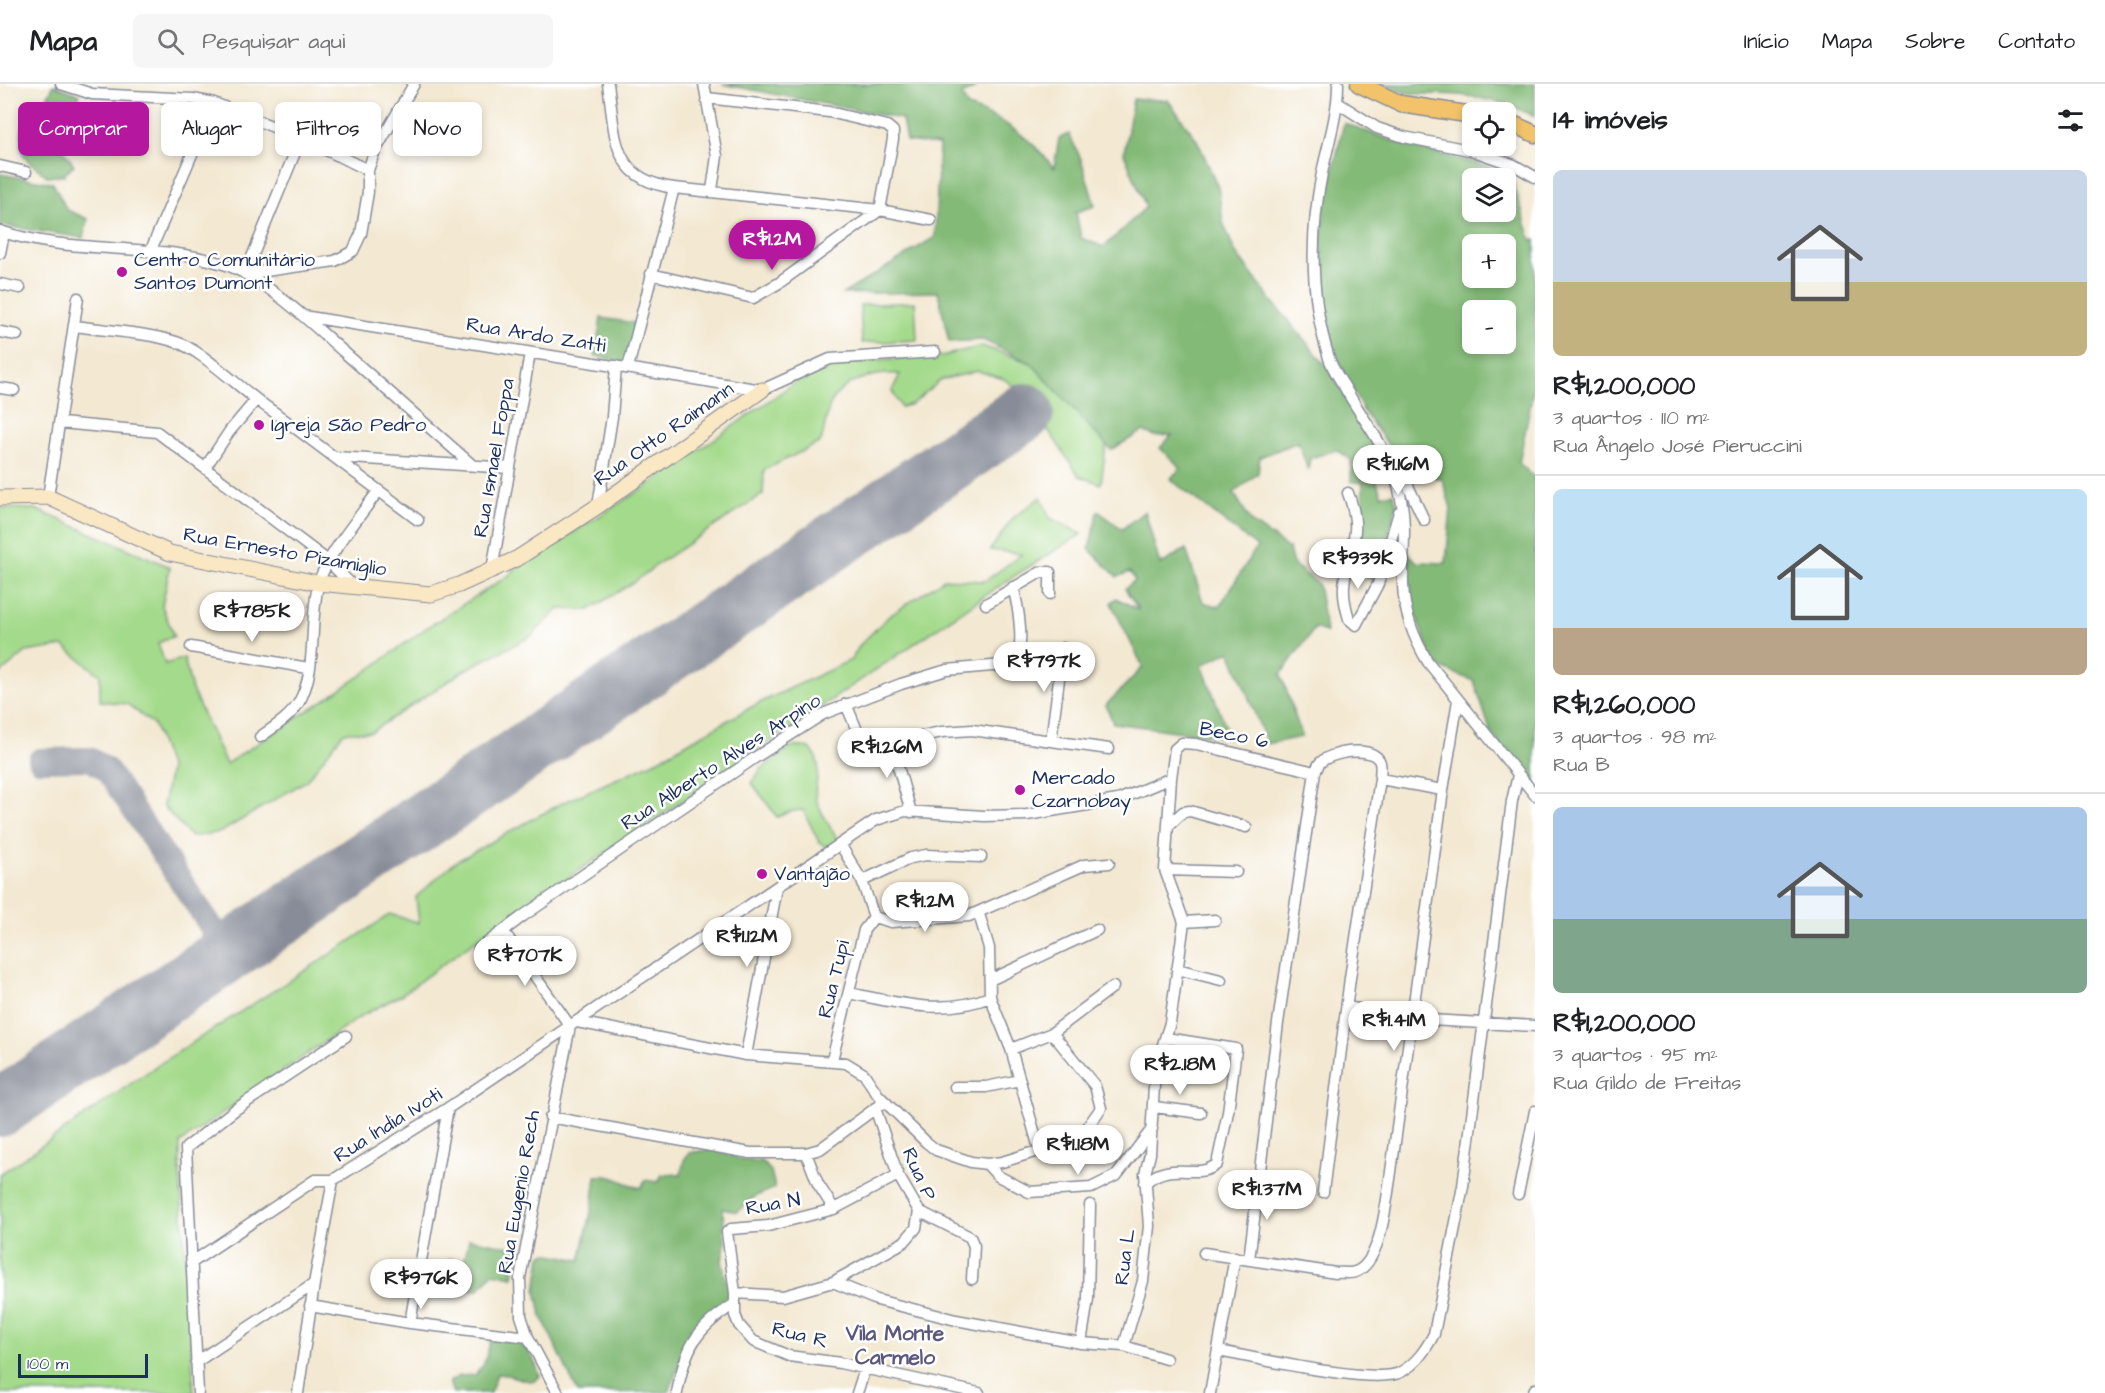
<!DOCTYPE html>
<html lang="pt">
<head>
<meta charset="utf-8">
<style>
	:root { --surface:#fff; --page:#f6f6f6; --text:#202124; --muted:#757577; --line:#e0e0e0; --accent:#b5179e }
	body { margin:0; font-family:"Architects Daughter",sans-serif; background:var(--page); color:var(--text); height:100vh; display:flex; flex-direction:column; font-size:22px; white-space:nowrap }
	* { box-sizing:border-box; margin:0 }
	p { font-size:20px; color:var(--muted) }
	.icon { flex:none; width:33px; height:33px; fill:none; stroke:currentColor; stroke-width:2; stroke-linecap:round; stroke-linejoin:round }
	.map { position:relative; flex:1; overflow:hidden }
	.drawer { display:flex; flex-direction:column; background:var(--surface); width:570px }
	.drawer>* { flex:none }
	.banner { position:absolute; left:18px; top:18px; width:570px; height:54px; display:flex; gap:12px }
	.fabs { position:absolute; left:1462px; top:18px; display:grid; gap:12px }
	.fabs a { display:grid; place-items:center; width:54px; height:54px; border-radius:9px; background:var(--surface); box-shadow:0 3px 9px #0003; font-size:30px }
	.scale { position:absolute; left:18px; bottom:15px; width:130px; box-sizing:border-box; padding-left:6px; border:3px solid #1b2f5e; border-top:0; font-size:16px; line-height:21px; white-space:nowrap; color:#1b2f5e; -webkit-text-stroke:4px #fff; paint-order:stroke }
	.price { position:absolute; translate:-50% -51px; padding:0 14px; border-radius:21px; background:#fff; color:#222; font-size:20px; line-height:39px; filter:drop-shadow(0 2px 3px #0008) }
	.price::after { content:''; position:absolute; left:50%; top:36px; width:18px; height:14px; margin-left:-9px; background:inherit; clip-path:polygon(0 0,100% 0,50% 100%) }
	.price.current { background:var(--accent); color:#fff }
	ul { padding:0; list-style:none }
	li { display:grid; align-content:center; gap:12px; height:318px; padding:0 18px }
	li+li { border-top:2px solid var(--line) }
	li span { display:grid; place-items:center; height:186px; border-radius:9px; color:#555 }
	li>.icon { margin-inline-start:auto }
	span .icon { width:108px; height:108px; fill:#fffc; stroke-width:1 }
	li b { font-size:26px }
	h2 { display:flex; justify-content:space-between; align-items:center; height:72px; padding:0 18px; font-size:26px }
	.pill { padding:0 21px; border-radius:9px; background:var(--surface); box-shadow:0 3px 9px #0003; font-size:21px; line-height:54px }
	.pill.current { background:var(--accent); color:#fff }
	header { display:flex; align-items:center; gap:36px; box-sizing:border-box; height:84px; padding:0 30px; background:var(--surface); border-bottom:2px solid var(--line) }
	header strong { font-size:28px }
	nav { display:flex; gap:33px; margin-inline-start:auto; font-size:21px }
	.search { width:420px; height:54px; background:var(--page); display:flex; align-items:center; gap:15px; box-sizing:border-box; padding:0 21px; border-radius:9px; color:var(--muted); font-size:22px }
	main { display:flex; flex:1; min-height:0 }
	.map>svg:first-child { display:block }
	.green { fill:#a4da8b; stroke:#608474; stroke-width:1.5 }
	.forest { fill:#83ba77; stroke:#4f746a; stroke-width:1.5; fill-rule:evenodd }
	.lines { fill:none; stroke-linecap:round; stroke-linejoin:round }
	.taxiway { stroke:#878c98; stroke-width:24 }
	.runway { stroke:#878c98; stroke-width:58 }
	.street-casing { stroke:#878c98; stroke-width:13 }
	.secondary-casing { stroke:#878c98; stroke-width:17 }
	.primary-casing { stroke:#878c98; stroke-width:19 }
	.street { stroke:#fff; stroke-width:10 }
	.secondary { stroke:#fae7c3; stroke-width:15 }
	.primary { stroke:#f2c36a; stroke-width:16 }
	.poi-dot { fill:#b5179e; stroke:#fff; stroke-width:2 }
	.labels { text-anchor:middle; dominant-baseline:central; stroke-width:5; stroke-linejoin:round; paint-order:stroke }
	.poi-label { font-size:20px; fill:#1b2f5e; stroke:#fff; text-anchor:start }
	.street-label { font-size:20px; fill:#1b2f5e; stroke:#fff }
	.neighbourhood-label { font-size:21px; font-weight:bold; fill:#5b577f; stroke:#fff }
</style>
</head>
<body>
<header>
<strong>Mapa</strong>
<div class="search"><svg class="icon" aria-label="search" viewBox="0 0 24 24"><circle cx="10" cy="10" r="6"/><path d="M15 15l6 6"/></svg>Pesquisar aqui</div>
<nav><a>Início</a><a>Mapa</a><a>Sobre</a><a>Contato</a></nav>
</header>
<main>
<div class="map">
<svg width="1535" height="1309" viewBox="0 0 1535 1309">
	<rect width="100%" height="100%" fill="#fff"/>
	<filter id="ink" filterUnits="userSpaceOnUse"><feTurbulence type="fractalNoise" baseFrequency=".0167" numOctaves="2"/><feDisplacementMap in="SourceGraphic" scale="12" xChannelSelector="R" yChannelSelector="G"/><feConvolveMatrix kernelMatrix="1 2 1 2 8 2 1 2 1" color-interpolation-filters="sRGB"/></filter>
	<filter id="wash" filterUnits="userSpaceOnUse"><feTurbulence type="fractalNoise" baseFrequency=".008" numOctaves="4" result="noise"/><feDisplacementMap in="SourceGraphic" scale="24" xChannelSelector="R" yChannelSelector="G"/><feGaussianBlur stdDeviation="1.35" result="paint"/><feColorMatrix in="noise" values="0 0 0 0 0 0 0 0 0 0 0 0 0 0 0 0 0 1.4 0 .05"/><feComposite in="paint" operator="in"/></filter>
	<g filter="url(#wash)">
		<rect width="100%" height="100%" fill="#f3e8d1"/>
		<!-- green -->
		<path class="green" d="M 915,218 L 917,256 L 862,259 L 860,221 Z
			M 982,262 L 1031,279 L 1106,360 L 1101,400 L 1079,392 L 1025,311 L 1004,295 L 978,287 L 941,296 L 912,320 L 901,323 L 892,307 L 900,290 C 876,288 841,296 830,321 C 826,333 824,346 821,358 L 764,386 L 763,410 L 662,477 L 633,499 L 589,526 L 559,525 L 530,553 L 468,584 L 371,648 L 344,648 L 306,697 L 221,748 L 191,753 L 163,722 L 170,685 L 154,641 L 127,620 L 100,617 L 100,591 L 63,562 L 26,568 L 0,590 L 0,424 L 35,425 L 170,483 L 162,522 L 174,552 L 158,559 L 165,580 L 184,574 L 192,606 L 226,680 L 359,593 L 426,544 L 511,490 L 511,488 L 650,400 L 823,279 L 942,272 Z
			M 1041,413 L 1050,434 L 1082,450 L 1019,489 L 469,861 L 401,911 L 363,931 L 180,1059 L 180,1090 L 194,1309 L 0,1309 L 0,1090 C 55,1054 107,1015 161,979 C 237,929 315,882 390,830 L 419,839 L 416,813 L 455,778 L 560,720 L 652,679 L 757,620 L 851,576 L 860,561 L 888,533 L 944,495 L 985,497 L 1022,470 L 990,466 L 1013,434 Z
			M 793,662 L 810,664 C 827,684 812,696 816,714 C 820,729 832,745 839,758 L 828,764 L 819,758 L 803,726 L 792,727 L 777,733 L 752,699 L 761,685 Z"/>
		<!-- forest -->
		<path class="forest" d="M 722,0 L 970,0 L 975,4 L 962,11 L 968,23 C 1003,34 1032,55 1054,84 L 1059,54 L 1069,50 L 1081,75 L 1095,122 L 1076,128 L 1081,154 L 1104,163 L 1146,123 L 1124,70 L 1133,15 L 1168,16 L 1197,56 L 1218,103 L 1223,138 L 1235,168 L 1271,216 L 1328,284 L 1388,383 L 1375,391 L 1381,411 L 1393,409 L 1397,421 L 1375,497 L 1351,486 L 1361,455 L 1363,399 L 1351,397 L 1351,376 L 1337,366 L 1310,374 L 1308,386 L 1298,358 L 1260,373 L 1258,389 L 1234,409 L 1251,438 L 1289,465 L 1293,480 L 1318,500 L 1326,548 L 1315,544 L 1281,590 L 1302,653 L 1267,660 L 1230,567 L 1202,581 L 1230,654 L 1113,639 L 1106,621 L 1143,583 L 1111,519 L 1116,514 L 1139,526 L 1125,505 L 1135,496 L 1130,488 L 1117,493 L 1089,465 L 1098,427 L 1122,445 L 1145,427 L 1160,481 L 1186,465 L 1203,518 L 1219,523 L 1257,463 L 1170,395 L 1181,384 L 1160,364 L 1172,351 L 1154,352 L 1143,347 L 1111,366 L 1031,279 L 983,256 L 949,258 L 938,208 L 843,210 L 935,153 L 939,61 L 906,57 L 902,35 Z
			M 1384,0 L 1535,0 L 1535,33 C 1515,21 1484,14 1460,11 C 1431,8 1411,15 1384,0 Z
			M 54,1 L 80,11 L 58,53 L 65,69 L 74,81 L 64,91 L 48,93 C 23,72 16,74 23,39 L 36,34 Z
			M 1344,39 L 1401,60 L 1486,82 L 1512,95 L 1531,156 L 1535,156 L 1535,297 L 1519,379 L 1535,394 L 1535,702 L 1491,649 L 1474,597 L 1436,582 C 1417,541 1408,513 1407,468 L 1417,478 L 1446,479 L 1451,424 L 1442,395 L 1407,386 L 1364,328 L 1336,272 L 1323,207 L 1321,158 L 1324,125 ZM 1473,94 L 1506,94 L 1506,128 L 1473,128 ZM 1473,160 L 1506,160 L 1506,194 L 1473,194 ZM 1473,226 L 1506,226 L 1506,260 L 1473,260 Z
			M 0,90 L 53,99 L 67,126 L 88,135 L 83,154 L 0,141 Z
			M 601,234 L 635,239 L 626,279 L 595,272 Z
			M 712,1065 C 731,1069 741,1079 761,1077 L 771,1087 L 775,1104 L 756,1112 L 737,1128 L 723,1125 L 725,1161 L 722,1177 L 730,1214 L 725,1221 L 714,1225 L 691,1250 L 669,1308 L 578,1309 L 541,1231 L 536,1206 L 541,1172 L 546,1169 L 580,1176 L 592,1124 L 596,1092 C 615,1090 623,1100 641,1104 L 645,1096 L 658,1098 L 662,1091 L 681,1090 L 684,1076 L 689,1069 Z
			M 469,1155 L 517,1164 L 513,1193 L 493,1189 L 478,1206 L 443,1204 L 449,1175 L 464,1177 Z
			M 502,1254 C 528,1261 531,1267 540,1292 L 535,1297 C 520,1298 515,1290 497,1290 L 490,1309 L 453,1309 L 449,1298 L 459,1292 L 475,1291 L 484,1280 L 491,1255 Z"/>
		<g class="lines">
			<!-- taxiway -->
			<path class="taxiway" d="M 40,676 L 90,675 L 107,686 L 212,844 L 214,867 L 203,888
				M 212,844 C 227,855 240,855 258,849"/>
			<!-- runway -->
			<path class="runway" d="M 0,1024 L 1025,328"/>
		</g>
	</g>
	<g filter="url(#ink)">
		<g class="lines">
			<!-- street casing -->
			<g class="street-casing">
				<path id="street" d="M 61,0 L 92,10 L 193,15 L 214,19 L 301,54 L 368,86
					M 608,0 C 616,52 610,95 674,104 L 628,284
					M 704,0 L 717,72 L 712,106
					M 1338,0 C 1338,30 1328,60 1322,89 C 1310,150 1310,214 1329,274 C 1332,284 1339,294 1344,302 C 1366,342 1393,369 1401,415 C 1407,443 1402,473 1403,501 C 1404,529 1414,555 1428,578 L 1535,711
					M 707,14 L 829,28 L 887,42 L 893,47 L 893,55 L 880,126
					M 1338,19 L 1377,44 L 1404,53 L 1474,67 L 1514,81 L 1535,93
					M 0,82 L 26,88
					M 674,104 L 880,126 L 931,136
					M 0,147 C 71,171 151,158 220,179 C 261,190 312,240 345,269 C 387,306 429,343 471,380
					M 150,168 L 214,19
					M 0,169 L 4,149
					M 245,190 L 335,177 L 353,167 L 361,150 L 368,108 L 368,86 L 374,69 L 414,0
					M 245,190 L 301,54
					M 651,190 L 753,214 L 779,199 L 880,126
					M 0,200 L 20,204
					M 303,232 L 762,306 L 830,275 L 935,268
					M 75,242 C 107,247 144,248 176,258 C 203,266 246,311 274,328 L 418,436
					M 0,248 L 17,251
					M 0,304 L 14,306
					M 61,339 L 157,348 L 328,477 L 354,503
					M 335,373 L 510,384
					M 1393,379 L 1403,391 L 1424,436
					M 205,384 L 229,348 L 255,317
					M 1348,409 C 1365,454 1347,462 1344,502 C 1343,513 1346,525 1349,535 L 1356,541 L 1378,500 L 1399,428
					M 48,413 L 78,214
					M 598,422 L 612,333 L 616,282
					M 492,486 L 530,269
					M 986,520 L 1041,488 L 1050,488 L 1050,510
					M 191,563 L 308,584
					M 846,620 L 864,663 L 942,648 L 972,646 L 1109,665
					M 260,653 C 274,643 289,634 298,620 C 319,585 308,536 319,498 C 328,469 360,433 378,407
					M 893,656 L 895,672 L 911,728
					M 1051,657 L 1063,564
					M 1380,695 L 1443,706
					M 1168,742 L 1183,728 L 1190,727 L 1246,743
					M 840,760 L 862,797 L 874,833
					M 1165,786 L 1236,788
					M 862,797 L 911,774 L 926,771 L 981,773
					M 979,830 L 989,864 L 990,913 L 1011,965 L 1040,1068
					M 874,833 L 891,838 L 969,832 L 1084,781 L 1109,779
					M 1184,838 L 1215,836
					M 504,848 L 570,942
					M 479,865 L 523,832 L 756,673 L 823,630 L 901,600 L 947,586 L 1014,580 C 1026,564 1018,521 1013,503
					M 1177,885 L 1221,896
					M 990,896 L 1097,846
					M 849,909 C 897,919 943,932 990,913
					M 1347,923 L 1413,935 L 1535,942
					M 577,938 L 746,971 L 846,979 L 864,990 L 878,1011 L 926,1058 L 936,1066 L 971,1078 L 987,1080 L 1002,1078 L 1067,1058 L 1084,1048 L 1101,1024 L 1095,1002 L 1052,949
					M 1011,965 L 1052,949 L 1113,903
					M 746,971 L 777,803
					M 832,976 L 864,846 L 874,833
					M 955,1003 L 986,1003 L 1020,996
					M 1154,1023 L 1201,1029
					M 550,1033 L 750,1069 L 806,1069 L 820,1065 L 884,1018
					M 806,1069 L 818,1100 L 834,1125
					M 987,1080 L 998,1092 L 1029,1108 L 1091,1104 L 1117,1091 L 1152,1045
					M 898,1091 L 834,1125 L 768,1142 L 731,1145 L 727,1148 L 735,1209 L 735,1231 L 739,1241 L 753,1257 L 789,1272 L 840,1279 L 979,1309
					M 1145,1099 C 1172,1075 1197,1097 1217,1080 L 1228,1028 L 1236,965 L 1166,954
					M 1518,1110 L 1535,1027
					M 919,1127 L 970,1153 L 974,1162 L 972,1195
					M 1204,1169 L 1336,1189 C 1341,1188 1350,1190 1355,1188 C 1381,1179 1386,1119 1390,1095 L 1443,706 L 1458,616
					M 1249,1176 L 1278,939 L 1315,688 C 1316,687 1319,679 1320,679 C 1330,668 1370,661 1379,676 C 1382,681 1380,689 1380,695 L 1350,894 L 1323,1108
					M 191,1179 L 315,1096 L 333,1096 L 448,1024 L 876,736 L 905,727 L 984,732 L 1027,731 L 1118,716 L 1171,694
					M 833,1198 L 904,1158 L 916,1144 L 919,1127 L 898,1091 L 875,1024
					M 735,1209 L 783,1212 L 833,1198 L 877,1216 L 956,1236 L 1081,1259 L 1124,1262 L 1166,1275
					M 310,1222 L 410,1239 L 528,1253
					M 410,1239 L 448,1024
					M 1081,1259 L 1088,1215 L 1090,1121
					M 1124,1262 L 1143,1197 L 1149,1142 L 1145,1090 L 1150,1070 L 1155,985 L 1170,939 L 1184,838 L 1165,786 L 1171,694 L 1175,665 L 1182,659 L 1196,660 L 1315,688
					M 1219,1267 C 1251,1273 1377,1302 1401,1288 C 1417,1279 1426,1265 1434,1250 L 1463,1102 L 1512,717 L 1518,691
					M 196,1278 L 314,1200
					M 198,1309 L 186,1064 L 236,1025 L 346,952
					M 298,1309 L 314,1200 L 333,1096
					M 558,1309 L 528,1253 L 521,1232 L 520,1194 L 570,942
					M 677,1309 C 685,1265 695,1245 733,1221
					M 857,1309 L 865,1285
					M 1210,1309 L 1235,1173
					M 1533,1309 L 1535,1305"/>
			</g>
			<!-- secondary casing -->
			<g class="secondary-casing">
				<path id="secondary" d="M 0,414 L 48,413 L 170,469 L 318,499 L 431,510 L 459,501 L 518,474 L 598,422 L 762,306"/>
			</g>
			<!-- primary casing -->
			<g class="primary-casing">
				<path id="primary" d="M 1359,0 L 1401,20 L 1473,31
					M 1506,37 L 1535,50"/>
			</g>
			<!-- street -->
			<use href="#street" class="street"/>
			<!-- secondary -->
			<use href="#secondary" class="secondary"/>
			<!-- primary -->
			<use href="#primary" class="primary"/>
		</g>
	</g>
	<!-- markers -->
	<g class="poi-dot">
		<circle cx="122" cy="188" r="6"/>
		<circle cx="259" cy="341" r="6"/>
		<circle cx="1020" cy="706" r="6"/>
		<circle cx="762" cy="790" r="6"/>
	</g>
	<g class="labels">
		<!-- poi labels -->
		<g class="poi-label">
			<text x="134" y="176">Centro Comunitário<tspan x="134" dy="23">Santos Dumont</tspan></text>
			<text x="271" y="341">Igreja São Pedro</text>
			<text x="1032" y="694">Mercado<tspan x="1032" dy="23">Czarnobay</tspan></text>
			<text x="774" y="790">Vantajão</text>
		</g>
		<!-- street labels -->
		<g class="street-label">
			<text transform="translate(536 251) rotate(9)">Rua Ardo Zatti</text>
			<text transform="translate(664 350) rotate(-35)">Rua Otto Raimann</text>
			<text transform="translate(494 374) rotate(-80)">Rua Ismael Foppa</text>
			<text transform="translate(285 468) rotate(10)">Rua Ernesto Pizamiglio</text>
			<text transform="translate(1234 651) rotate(11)">Beco 6</text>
			<text transform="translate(721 678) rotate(-33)">Rua Alberto Alves Arpino</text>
			<text transform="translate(834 895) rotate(-76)">Rua Tupi</text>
			<text transform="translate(388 1041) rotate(-32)">Rua Índia Ivoti</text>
			<text transform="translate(919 1090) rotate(66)">Rua P</text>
			<text transform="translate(519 1108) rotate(-80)">Rua Eugenio Rech</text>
			<text transform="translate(773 1120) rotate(-10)">Rua N</text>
			<text transform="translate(1125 1173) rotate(-83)">Rua L</text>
			<text transform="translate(800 1251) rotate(14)">Rua R</text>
		</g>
		<!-- neighbourhood labels -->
		<g class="neighbourhood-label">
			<text x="895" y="1249">Vila Monte<tspan x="895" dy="24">Carmelo</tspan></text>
		</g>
	</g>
</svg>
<div class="fabs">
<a><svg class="icon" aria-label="locate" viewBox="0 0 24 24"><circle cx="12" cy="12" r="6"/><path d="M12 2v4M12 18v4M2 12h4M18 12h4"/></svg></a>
<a><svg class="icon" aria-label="layers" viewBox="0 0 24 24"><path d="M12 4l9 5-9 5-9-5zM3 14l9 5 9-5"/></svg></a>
<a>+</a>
<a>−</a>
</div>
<div class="scale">100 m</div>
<b class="price current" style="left:772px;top:187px">R$1.2M</b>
<b class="price" style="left:1398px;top:412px">R$1.16M</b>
<b class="price" style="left:1358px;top:506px">R$939K</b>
<b class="price" style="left:252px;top:559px">R$785K</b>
<b class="price" style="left:1044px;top:609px">R$797K</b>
<b class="price" style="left:887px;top:695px">R$1.26M</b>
<b class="price" style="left:925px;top:849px">R$1.2M</b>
<b class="price" style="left:747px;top:884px">R$1.12M</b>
<b class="price" style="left:525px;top:903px">R$707K</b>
<b class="price" style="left:1394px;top:968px">R$1.41M</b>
<b class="price" style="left:1180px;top:1012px">R$2.18M</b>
<b class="price" style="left:1078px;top:1092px">R$1.18M</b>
<b class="price" style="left:1267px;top:1137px">R$1.37M</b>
<b class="price" style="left:421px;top:1226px">R$976K</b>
<div class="banner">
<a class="pill current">Comprar</a>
<a class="pill">Alugar</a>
<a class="pill">Filtros</a>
<a class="pill">Novo</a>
</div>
</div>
<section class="drawer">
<h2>14 imóveis<svg class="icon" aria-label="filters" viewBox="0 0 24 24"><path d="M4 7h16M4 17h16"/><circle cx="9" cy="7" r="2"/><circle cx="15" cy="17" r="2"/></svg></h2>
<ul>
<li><span style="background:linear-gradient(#c9d6e8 60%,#c2b280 0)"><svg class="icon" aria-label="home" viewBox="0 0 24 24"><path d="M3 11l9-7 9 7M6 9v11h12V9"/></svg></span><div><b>R$1,200,000</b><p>3 quartos · 110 m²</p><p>Rua Ângelo José Pieruccini</p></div></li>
<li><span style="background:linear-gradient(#bfe0f5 75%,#b9a48a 0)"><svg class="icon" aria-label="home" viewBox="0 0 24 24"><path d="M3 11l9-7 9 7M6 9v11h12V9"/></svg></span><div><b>R$1,260,000</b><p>3 quartos · 98 m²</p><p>Rua B</p></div></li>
<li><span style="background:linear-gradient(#a9c7e8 60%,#7fa58c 0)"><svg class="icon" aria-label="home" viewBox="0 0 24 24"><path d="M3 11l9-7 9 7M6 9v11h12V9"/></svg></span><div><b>R$1,200,000</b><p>3 quartos · 95 m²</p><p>Rua Gildo de Freitas</p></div></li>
</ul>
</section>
</main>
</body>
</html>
